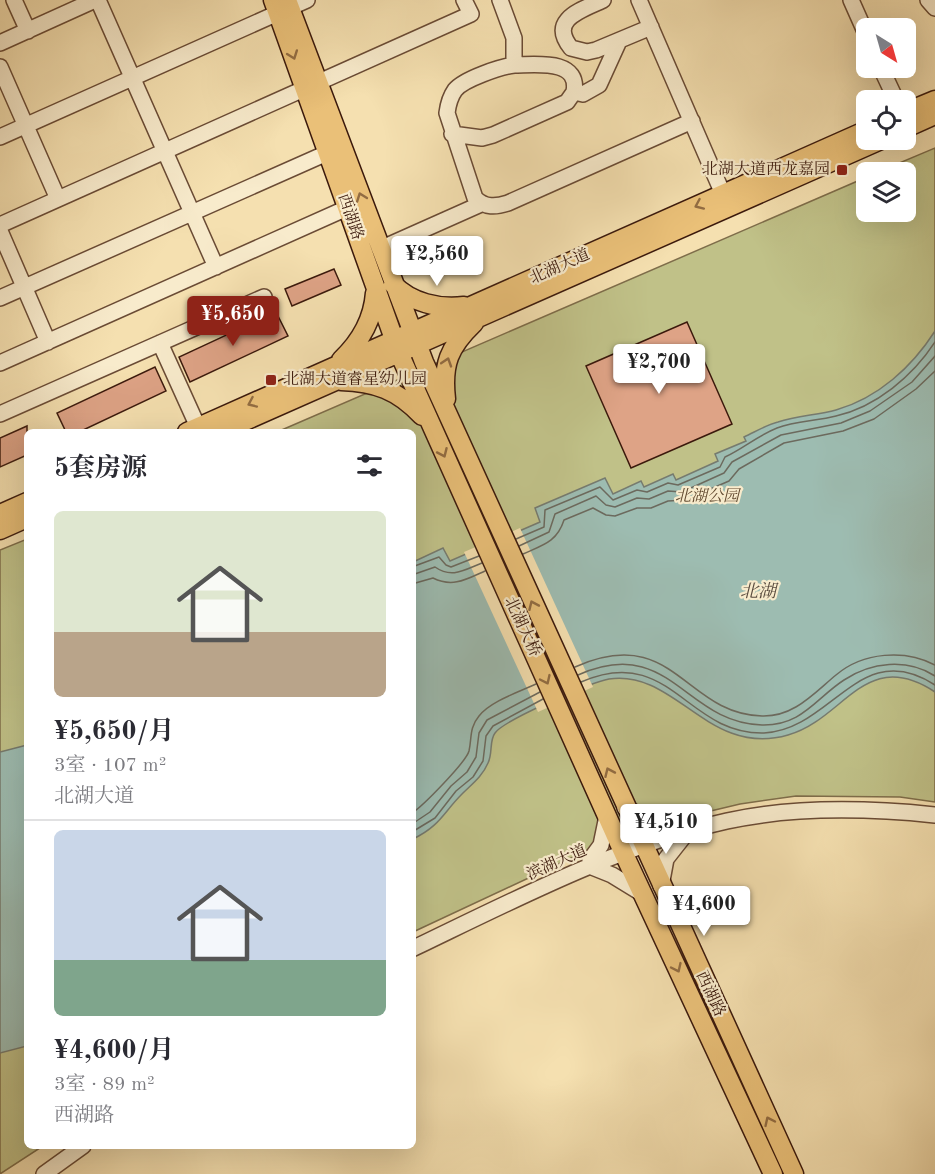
<!DOCTYPE html>
<html lang="zh">
<head>
<meta charset="utf-8">
<style>
	:root { --surface:#fff; --page:#f2f2f3; --text:#2b2b33; --muted:#7c7c81; --line:#e1e1e2; --accent:#8f2418 }
	body { margin:0; font-family:"Old Standard TT","Noto Serif SC",serif; background:var(--page); color:var(--text); height:100vh; display:flex; flex-direction:column; font-size:22px; white-space:nowrap }
	* { box-sizing:border-box; margin:0 }
	p { font-size:20px; color:var(--muted) }
	.icon { flex:none; width:33px; height:33px; fill:none; stroke:currentColor; stroke-width:2; stroke-linecap:round; stroke-linejoin:round }
	.map { position:relative; flex:1; overflow:hidden }
	.details { position:absolute; left:24px; top:429px; width:392px; height:720px; display:flex; flex-direction:column; background:var(--surface); border-radius:9px; box-shadow:0 6px 24px #0002 }
	.details>* { flex:none }
	.needle { width:39px; rotate:143deg }
	.buttons { position:absolute; left:856px; top:18px; display:grid; gap:12px }
	.buttons a { display:grid; place-items:center; width:60px; height:60px; border-radius:9px; background:var(--surface); box-shadow:0 6px 24px #0002; font-size:30px }
	.price { position:absolute; translate:-50% -51px; padding:0 14px; border-radius:6px; background:#fff; color:#222; font-size:20px; line-height:39px; filter:drop-shadow(0 2px 3px #0008) }
	.price::after { content:''; position:absolute; left:50%; top:36px; width:18px; height:14px; margin-left:-9px; background:inherit; clip-path:polygon(0 0,100% 0,50% 100%) }
	.price.active { background:var(--accent); color:#fff }
	ul { padding:0; list-style:none }
	li { display:grid; align-content:center; gap:12px; height:318px; padding:0 30px }
	li+li { border-top:2px solid var(--line) }
	li span { display:grid; place-items:center; height:186px; border-radius:9px; color:#555 }
	li>.icon { margin-inline-start:auto }
	span .icon { width:108px; height:108px; fill:#fffc; stroke-width:1 }
	li b { font-size:26px }
	h2 { display:flex; justify-content:space-between; align-items:center; height:72px; padding:0 30px; font-size:26px }
	.map>svg:first-child { display:block }
	.green { fill:#c0c188; stroke:#7e6d4a; stroke-width:1.5 }
	.water { fill:#9dbcb1; stroke:#767b6f; stroke-width:1.5 }
	.pier { fill:#f5e0b0 }
	.lines { fill:none; stroke-linecap:round; stroke-linejoin:round }
	.shore { stroke:#6c6a5e; stroke-width:1.5 }
	.building { fill:#dea386; stroke:#3b190c; stroke-width:1.5 }
	.minor-casing { stroke:#6a4b35; stroke-width:18 }
	.major-casing { stroke:#3b190c; stroke-width:21 }
	.minor { stroke:#f8ebcc; stroke-width:15 }
	.major { stroke:#eac078; stroke-width:18 }
	.oneway { stroke:#926c42 }
	.poi-dot { fill:#8f2418; stroke:#f8ebcc; stroke-width:2 }
	.labels { text-anchor:middle; dominant-baseline:central; stroke-width:4.5; stroke-linejoin:round; paint-order:stroke }
	.poi-label { font-size:16px; fill:#3b190c; stroke:#f8ebcc; text-anchor:end }
	.street-label { font-size:16px; fill:#3b190c; stroke:#f8ebcc }
	.park-label { font-size:16px; font-style:italic; fill:#634b31; stroke:#f8ebcc }
	.water-label { font-size:18px; font-style:italic; fill:#584a3e; stroke:#f8ebcc }
</style>
</head>
<body>
<div class="map">
<svg width="935" height="1174" viewBox="0 0 935 1174">
	<rect width="100%" height="100%" fill="#f5e0b0"/>
	<filter id="stains"><feTurbulence type="fractalNoise" baseFrequency=".00333" numOctaves="4"/><feColorMatrix values="0 0 0 0 .2 0 0 0 0 .09 0 0 0 0 .02 0 0 0 .5 -.17"/></filter>
	<radialGradient id="worn" r=".72"><stop offset=".6" stop-color="#630" stop-opacity="0"/><stop offset="1" stop-color="#630" stop-opacity=".3"/></radialGradient>
	<!-- green -->
	<path class="green" d="M 935,148 L 935,802 L 900,797 L 796,796 L 740,804 L 631,830 L 413,932 L 412,432 L 277,432 L 867,177 L 867,212 L 906,212 L 906,172 L 878,172 Z
		M 27,539 L 27,1146 L 43,1146 L 0,1174 L 0,550 Z"/>
	<!-- water -->
	<path class="water" d="M 935,331 L 935,692 C 865,646 845,719 788,735 C 708,758 676,669 609,679 C 592,682 504,720 495,733 C 489,741 493,753 488,763 C 482,777 472,784 462,794 C 443,813 440,826 413,839 L 413,562 L 443,548 L 450,561 L 540,522 L 535,508 L 605,478 L 613,494 L 641,481 L 644,487 L 673,474 L 676,480 L 718,461 L 715,454 L 746,441 L 744,437 C 755,432 766,425 778,422 C 797,416 817,415 836,410 C 878,398 912,367 935,331 Z
		M 27,745 L 27,1046 L 0,1053 L 0,752 Z"/>
	<!-- pier -->
	<path class="pier" d="M 520,528 L 593,687 L 538,712 L 464,552 Z"/>
	<g class="lines">
		<!-- shore -->
		<path class="shore" d="M 516,539 L 544,527 L 545,510 L 600,487 L 613,500 L 637,490 L 647,492 L 668,483 L 678,485 L 720,467 L 725,457 C 744,448 757,436 777,428 C 795,421 817,421 836,416 C 876,407 913,376 935,342
			M 519,546 L 549,532 L 555,514 L 596,496 L 606,505 L 615,507 L 637,498 L 649,499 L 668,491 L 682,492 L 724,473 L 732,462 L 781,435 L 841,423 L 870,411 L 912,382 L 935,356
			M 523,554 C 543,545 557,542 564,520 L 593,508 L 606,515 L 615,516 L 637,508 L 651,508 L 668,501 L 685,500 L 729,481 L 739,469 L 784,443 L 843,431 L 874,419 L 916,389 L 935,371
			M 412,567 L 439,557 L 446,565 L 451,567 L 479,556
			M 412,575 L 435,567 C 452,579 464,570 482,563
			M 412,584 L 433,578 C 453,588 467,579 485,571
			M 575,667 C 674,623 684,714 762,716 C 794,717 814,693 836,675 C 863,652 905,649 935,665
			M 578,675 C 670,634 684,723 762,725 C 802,726 816,698 844,680 C 871,662 907,658 935,676
			M 581,682 C 670,643 686,735 764,733 C 832,730 860,636 935,685
			M 412,813 C 423,806 466,762 469,751 C 472,738 469,728 479,716 C 491,701 519,692 536,684
			M 412,824 L 430,812 L 451,786 L 467,772 L 476,757 L 479,733 L 487,720 L 540,692
			M 412,832 L 435,818 L 456,791 L 473,777 L 483,761 L 486,736 L 493,726 L 543,699"/>
	</g>
	<!-- building -->
	<path class="building" d="M 334,269 L 341,285 L 292,306 L 285,289 Z
		M 276,312 L 288,336 L 190,382 L 179,357 Z
		M 687,322 L 732,424 L 631,468 L 586,366 Z
		M 155,367 L 166,391 L 79,432 L 66,432 L 57,413 Z
		M 27,426 L 27,455 L 0,467 L 0,438 Z"/>
	<g class="lines">
		<!-- minor casing -->
		<g class="minor-casing">
			<path id="minor" d="M 14,0 L 28,31
				M 98,0 L 216,267
				M 500,0 L 514,38 L 514,65 C 500,67 464,79 455,90 C 450,97 448,105 447,113 L 475,198 C 485,208 496,207 508,203 L 692,121
				M 603,0 C 582,10 548,19 571,48 L 587,52 L 596,50 L 651,27
				M 639,0 L 723,194
				M 851,0 L 867,36
				M 928,0 L 935,8
				M 0,43 L 95,0
				M 514,65 C 534,65 580,58 574,92 L 583,94 L 599,85 L 619,41
				M 0,67 L 58,199
				M 881,68 L 896,100
				M 452,134 L 482,138 L 493,135 L 567,102 L 574,92
				M 0,137 L 307,0
				M 0,225 L 471,14 L 464,0
				M 0,231 L 48,342
				M 380,249 L 481,204
				M 0,298 L 336,149
				M 160,343 L 198,427
				M 0,363 L 347,208
				M 0,414 L 264,297
				M 625,808 L 658,823 L 686,824
				M 590,860 L 601,845 L 607,816
				M 592,867 L 612,875 L 643,894
				M 661,886 L 666,859 L 688,831
				M 412,949 C 512,901 619,845 727,821 C 795,806 867,808 935,815
				M 44,1174 L 83,1146"/>
		</g>
		<!-- major casing -->
		<g class="major-casing">
			<path id="major" d="M 273,0 L 399,353 L 624,854 L 773,1174
				M 287,0 L 424,362 L 794,1174
				M 906,112 L 935,100
				M 906,128 L 935,115
				M 393,284 C 411,303 439,309 464,306
				M 341,360 C 361,341 373,320 375,293
				M 341,381 C 375,382 398,390 422,416
				M 446,399 C 442,364 449,347 474,323
				M 187,432 L 867,130
				M 220,432 L 881,140
				M 0,514 L 27,502
				M 0,530 L 27,518"/>
		</g>
		<!-- minor -->
		<use href="#minor" class="minor"/>
		<!-- major -->
		<use href="#major" class="major"/>
	</g>
	<!-- one-way arrows -->
	<defs><path id="oneway-chevron" d="M-2-3.5L2.5 0L-2 3.5" fill="none" stroke-width="1.6" stroke-linecap="round" stroke-linejoin="round" transform="scale(1.5)"/></defs>
	<g class="oneway">
		<use href="#oneway-chevron" transform="translate(293 55) rotate(70)"/>
		<use href="#oneway-chevron" transform="translate(361 197) rotate(-110)"/>
		<use href="#oneway-chevron" transform="translate(699 205) rotate(156)"/>
		<use href="#oneway-chevron" transform="translate(447 362) rotate(-72)"/>
		<use href="#oneway-chevron" transform="translate(252 403) rotate(156)"/>
		<use href="#oneway-chevron" transform="translate(443 453) rotate(66)"/>
		<use href="#oneway-chevron" transform="translate(533 605) rotate(-114)"/>
		<use href="#oneway-chevron" transform="translate(546 680) rotate(65)"/>
		<use href="#oneway-chevron" transform="translate(609 772) rotate(-114)"/>
		<use href="#oneway-chevron" transform="translate(677 968) rotate(65)"/>
		<use href="#oneway-chevron" transform="translate(769 1121) rotate(-115)"/>
	</g>
	<!-- markers -->
	<g class="poi-dot">
		<rect x="836" y="164" width="12" height="12" rx="3"/>
		<rect x="265" y="374" width="12" height="12" rx="3"/>
	</g>
	<g class="labels">
		<!-- poi labels -->
		<g class="poi-label">
			<text x="830" y="170">北湖大道西龙嘉园</text>
			<text x="283" y="380" text-anchor="start">北湖大道睿星幼儿园</text>
		</g>
		<!-- street labels -->
		<g class="street-label">
			<text transform="translate(350 217) rotate(71)">西湖路</text>
			<text transform="translate(560 267) rotate(-24)">北湖大道</text>
			<text transform="translate(522 627) rotate(65)">北湖大桥</text>
			<text transform="translate(557 863) rotate(-24)">滨湖大道</text>
			<text transform="translate(710 994) rotate(65)">西湖路</text>
		</g>
		<!-- park labels -->
		<g class="park-label">
			<text x="707" y="497">北湖公园</text>
		</g>
		<!-- water labels -->
		<g class="water-label">
			<text x="758" y="592">北湖</text>
		</g>
	</g>
	<rect width="100%" height="100%" filter="url(#stains)"/>
	<rect width="100%" height="100%" fill="url(#worn)"/>
</svg>
<div class="buttons">
<a><svg class="needle" viewBox="-14 -14 28 28"><path d="M0-13l5 13h-10z" fill="#e53935"/><path d="M0 13l5-13h-10z" fill="#7c7c81"/></svg></a>
<a><svg class="icon" aria-label="locate" viewBox="0 0 24 24"><circle cx="12" cy="12" r="6"/><path d="M12 2v4M12 18v4M2 12h4M18 12h4"/></svg></a>
<a><svg class="icon" aria-label="layers" viewBox="0 0 24 24"><path d="M12 4l9 5-9 5-9-5zM3 14l9 5 9-5"/></svg></a>
</div>
<b class="price" style="left:437px;top:287px">¥2,560</b>
<b class="price active" style="left:233px;top:347px">¥5,650</b>
<b class="price" style="left:659px;top:395px">¥2,700</b>
<b class="price" style="left:666px;top:855px">¥4,510</b>
<b class="price" style="left:704px;top:937px">¥4,600</b>
<section class="details">
<h2>5套房源<svg class="icon" aria-label="filters" viewBox="0 0 24 24"><path d="M4 7h16M4 17h16"/><circle cx="9" cy="7" r="2"/><circle cx="15" cy="17" r="2"/></svg></h2>
<ul>
<li><span style="background:linear-gradient(#dfe7d0 65%,#b9a48a 0)"><svg class="icon" aria-label="home" viewBox="0 0 24 24"><path d="M3 11l9-7 9 7M6 9v11h12V9"/></svg></span><div><b>¥5,650/月</b><p>3室 · 107 m²</p><p>北湖大道</p></div></li>
<li><span style="background:linear-gradient(#c9d6e8 70%,#7fa58c 0)"><svg class="icon" aria-label="home" viewBox="0 0 24 24"><path d="M3 11l9-7 9 7M6 9v11h12V9"/></svg></span><div><b>¥4,600/月</b><p>3室 · 89 m²</p><p>西湖路</p></div></li>
</ul>
</section>
</div>
</body>
</html>
